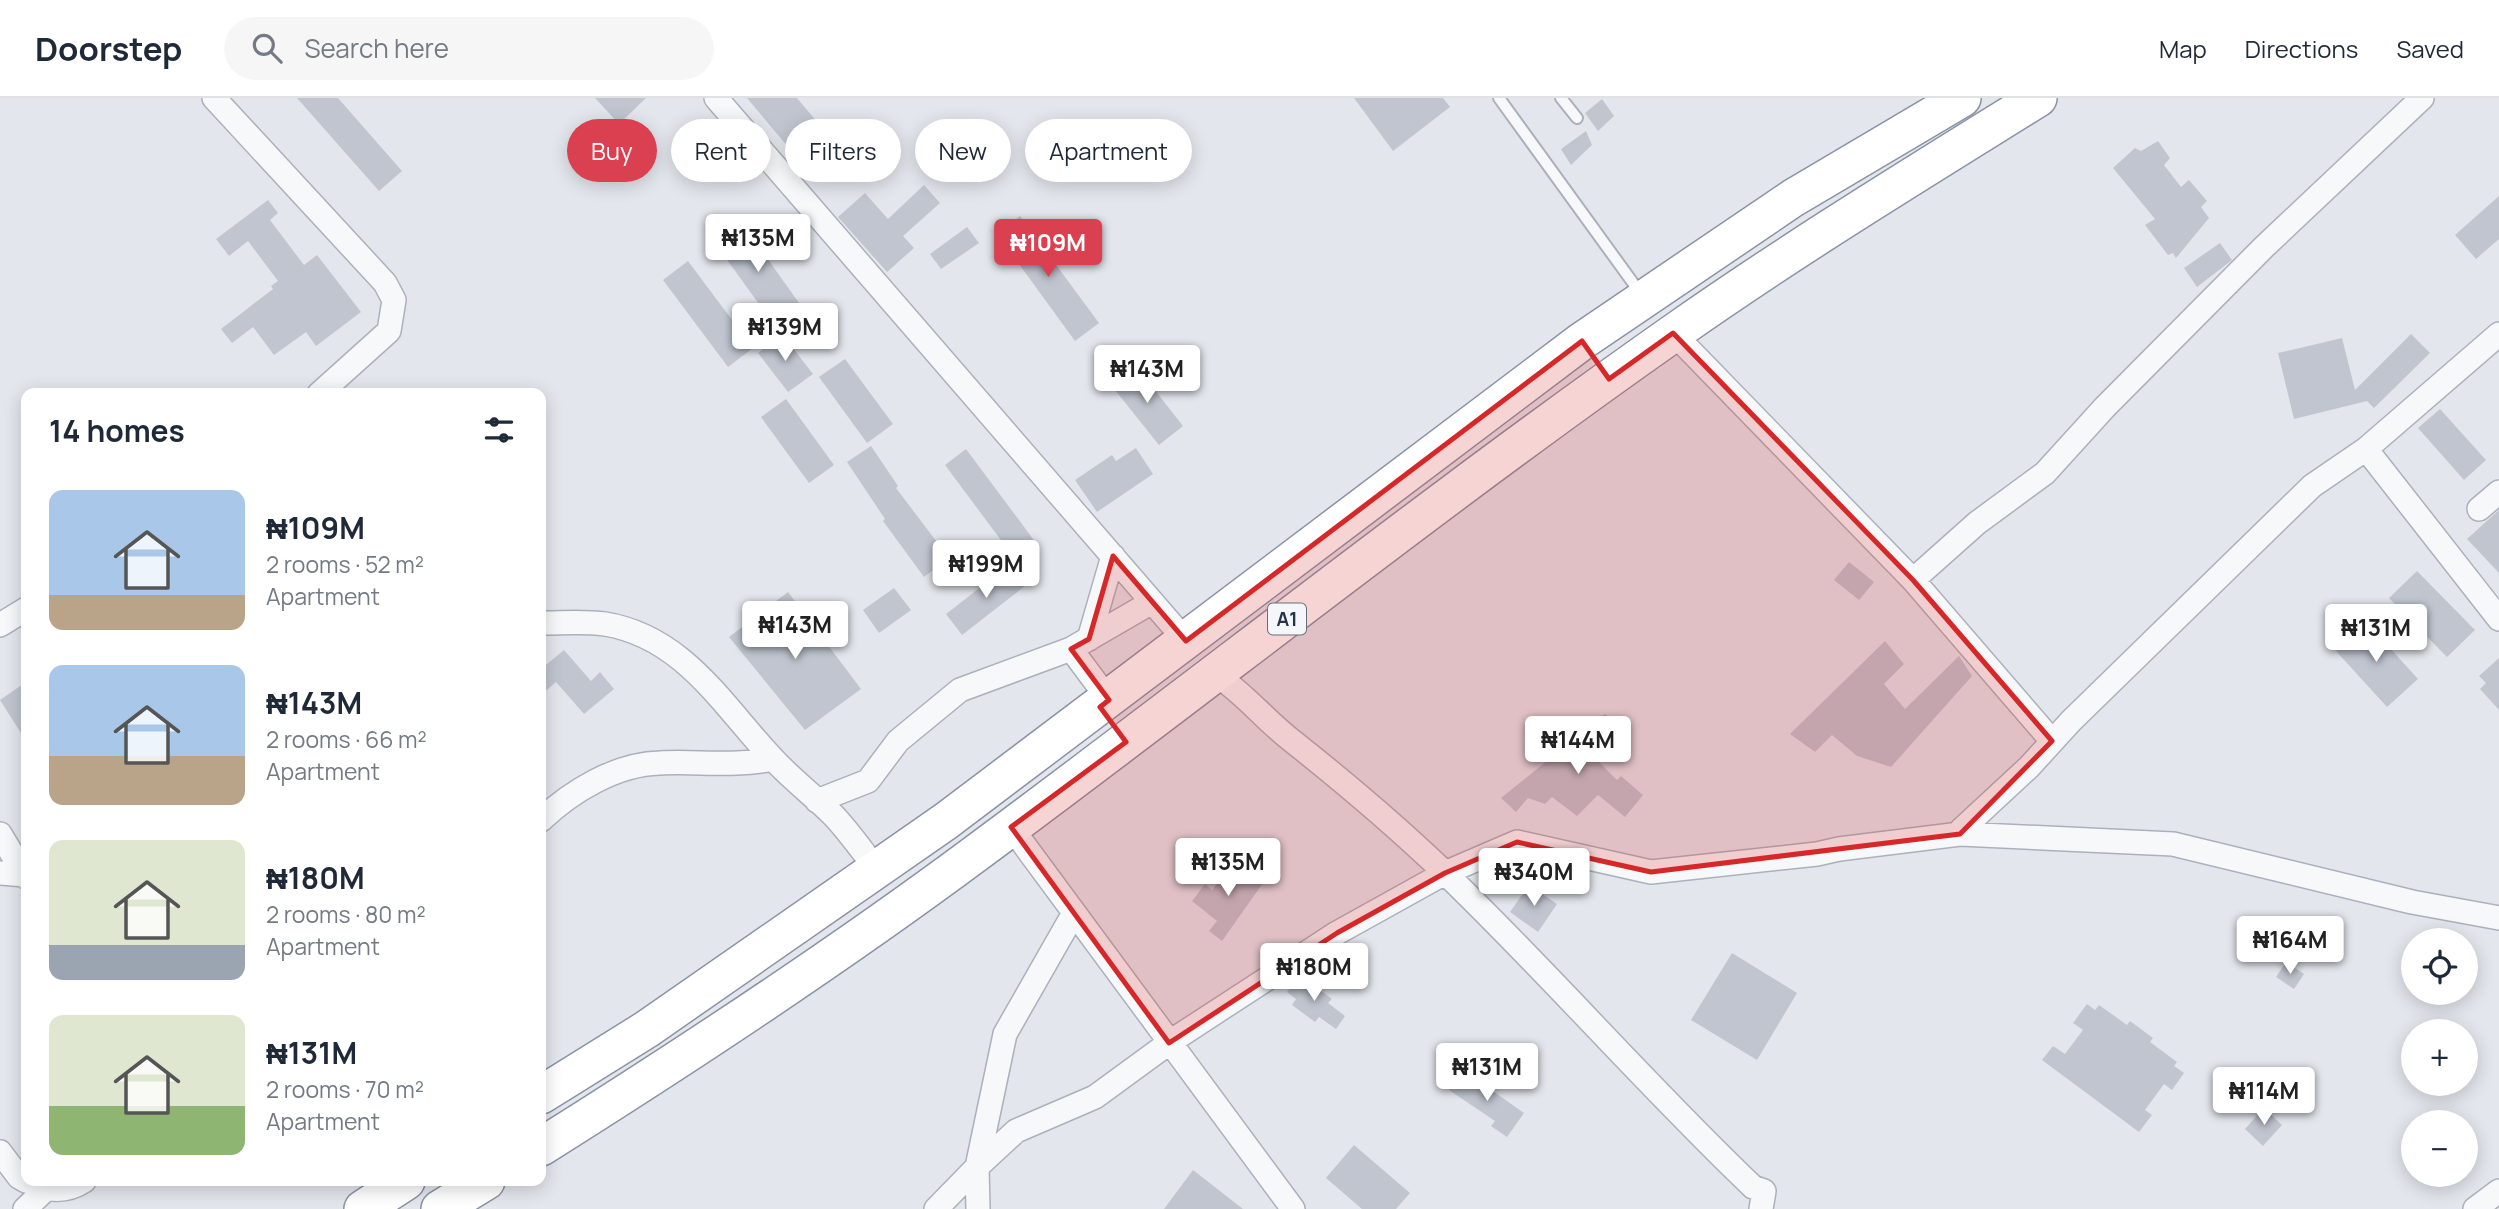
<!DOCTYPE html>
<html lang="en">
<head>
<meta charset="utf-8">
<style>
	:root { --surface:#fff; --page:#f6f6f7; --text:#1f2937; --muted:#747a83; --line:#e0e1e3; --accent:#da4050 }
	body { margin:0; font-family:Manrope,sans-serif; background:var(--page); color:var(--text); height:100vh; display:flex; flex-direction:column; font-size:26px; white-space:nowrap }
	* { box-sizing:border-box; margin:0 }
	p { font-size:23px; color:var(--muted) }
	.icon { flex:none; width:38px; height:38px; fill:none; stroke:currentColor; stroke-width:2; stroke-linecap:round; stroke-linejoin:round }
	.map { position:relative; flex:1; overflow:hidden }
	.side { position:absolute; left:21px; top:290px; width:525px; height:798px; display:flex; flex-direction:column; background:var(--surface); border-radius:14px; box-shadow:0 4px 18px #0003 }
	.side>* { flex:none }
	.hud { position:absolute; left:567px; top:21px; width:665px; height:63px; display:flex; gap:14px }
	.fabs { position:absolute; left:2401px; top:830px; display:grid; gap:14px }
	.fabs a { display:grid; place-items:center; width:77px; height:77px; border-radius:50%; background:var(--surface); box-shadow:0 4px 18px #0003; font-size:35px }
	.price { position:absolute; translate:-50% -60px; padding:0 16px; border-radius:7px; background:#fff; color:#222; font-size:23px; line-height:46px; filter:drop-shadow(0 2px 4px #0008) }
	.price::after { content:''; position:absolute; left:50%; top:42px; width:21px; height:16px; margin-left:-10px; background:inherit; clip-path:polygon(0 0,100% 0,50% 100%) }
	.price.current { background:var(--accent); color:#fff }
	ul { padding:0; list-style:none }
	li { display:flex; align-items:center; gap:21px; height:175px; padding:0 28px }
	li span { display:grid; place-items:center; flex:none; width:196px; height:140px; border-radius:14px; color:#555 }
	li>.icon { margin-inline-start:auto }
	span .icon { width:84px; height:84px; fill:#fffc; stroke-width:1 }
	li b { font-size:30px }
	h2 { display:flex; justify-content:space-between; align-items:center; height:84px; padding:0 28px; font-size:30px }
	.tag { padding:0 24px; border-radius:32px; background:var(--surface); box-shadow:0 4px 18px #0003; font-size:24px; line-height:63px }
	.tag.current { background:var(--accent); color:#fff }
	header { display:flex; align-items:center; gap:42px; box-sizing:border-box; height:98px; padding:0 35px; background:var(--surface); border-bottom:2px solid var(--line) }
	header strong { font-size:33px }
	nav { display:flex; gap:38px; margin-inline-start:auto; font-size:24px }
	.search { width:490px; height:63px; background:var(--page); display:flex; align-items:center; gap:18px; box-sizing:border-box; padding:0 24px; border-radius:38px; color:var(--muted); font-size:26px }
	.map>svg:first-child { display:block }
	.building { fill:#c0c5d0 }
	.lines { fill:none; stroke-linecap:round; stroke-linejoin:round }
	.service-casing { stroke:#abb1bb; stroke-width:14 }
	.minor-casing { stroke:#abb1bb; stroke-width:26 }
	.trunk-casing { stroke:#8993a5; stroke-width:40 }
	.service { stroke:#f7f8fa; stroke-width:10 }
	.minor { stroke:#f7f8fa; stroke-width:23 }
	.trunk { stroke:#fff; stroke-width:37 }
	.marked { fill:#d62828; fill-opacity:0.2; stroke:#d62828; stroke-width:5; stroke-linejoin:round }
	.labels { text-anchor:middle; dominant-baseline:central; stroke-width:5; stroke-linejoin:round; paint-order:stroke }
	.shield { fill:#f4f6f9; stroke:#666e7c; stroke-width:2 }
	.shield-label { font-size:19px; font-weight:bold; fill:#293347 }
</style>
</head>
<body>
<header>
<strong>Doorstep</strong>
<div class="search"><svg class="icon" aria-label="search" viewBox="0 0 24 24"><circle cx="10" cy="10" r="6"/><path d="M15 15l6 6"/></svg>Search here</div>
<nav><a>Map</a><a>Directions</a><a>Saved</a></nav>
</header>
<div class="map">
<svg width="2499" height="1111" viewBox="0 0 2499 1111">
	<rect width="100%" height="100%" fill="#e3e7ed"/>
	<!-- building -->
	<path class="building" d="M 297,0 L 338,0 L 402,73 L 379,93 Z
		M 595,0 L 646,0 L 619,26 Z
		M 747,0 L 797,0 L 834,44 L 804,68 Z
		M 1354,0 L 1443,0 L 1450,9 L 1393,53 Z
		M 1602,1 L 1614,18 L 1598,33 L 1585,15 Z
		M 882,29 L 899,46 L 873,72 L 856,55 Z
		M 1586,33 L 1592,47 L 1571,67 L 1561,51 Z
		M 2158,43 L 2170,60 L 2164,67 L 2181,89 L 2189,82 L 2207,103 L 2201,109 L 2209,120 L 2176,160 L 2173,155 L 2168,157 L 2145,127 L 2155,121 L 2113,70 L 2135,50 L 2141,53 Z
		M 924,87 L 940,105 L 903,138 L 914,150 L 887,174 L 838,119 L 865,95 L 888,121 Z
		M 2499,98 L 2499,141 L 2476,161 L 2455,137 Z
		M 268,102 L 278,115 L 270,122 L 304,167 L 317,157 L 361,214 L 316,248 L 306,234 L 274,257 L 253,229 L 232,245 L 221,231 L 273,191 L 271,188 L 278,183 L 248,143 L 229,158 L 216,141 Z
		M 1020,118 L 1099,225 L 1075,243 L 997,136 Z
		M 740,122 L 804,212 L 777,231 L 712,141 Z
		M 967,129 L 979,145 L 941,171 L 930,156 Z
		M 2220,145 L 2232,162 L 2197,189 L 2184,170 Z
		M 688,163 L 753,250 L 728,269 L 663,182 Z
		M 782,236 L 813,276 L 788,294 L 758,255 Z
		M 2411,236 L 2430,255 L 2374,310 L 2367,303 L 2294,321 L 2278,255 L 2342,240 L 2355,292 Z
		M 845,261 L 893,326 L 867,345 L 819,279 Z
		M 1136,268 L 1183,328 L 1159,347 L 1111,287 Z
		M 786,301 L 834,367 L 809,385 L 761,319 Z
		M 2440,311 L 2486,362 L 2464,382 L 2418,330 Z
		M 871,348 L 898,388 L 896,390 L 949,460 L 924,479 L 883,423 L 885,421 L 847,364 Z
		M 1136,350 L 1153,376 L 1097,414 L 1075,382 L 1112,357 L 1116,363 Z
		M 966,351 L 1039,449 L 1018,465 L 945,367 Z
		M 2499,412 L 2499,475 L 2467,441 Z
		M 1849,464 L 1874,484 L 1859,502 L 1834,482 Z
		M 1009,467 L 1025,488 L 962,537 L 946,516 Z
		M 2417,473 L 2475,532 L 2447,559 L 2389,500 Z
		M 894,490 L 911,512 L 879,535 L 863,512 Z
		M 788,494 L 861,591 L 805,632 L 729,539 Z
		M 2356,526 L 2363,534 L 2370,528 L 2418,581 L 2387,609 L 2336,553 L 2345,545 L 2340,540 Z
		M 1885,543 L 1904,566 L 1884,586 L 1905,611 L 1959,558 L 1972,578 L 1891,669 L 1857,658 L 1832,637 L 1815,654 L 1790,636 Z
		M 564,552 L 591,583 L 600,574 L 614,591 L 584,616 L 556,584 L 541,597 L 541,571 Z
		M 2499,560 L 2499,612 L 2480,591 L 2486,585 L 2479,578 Z
		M 26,584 L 26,643 L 0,602 Z
		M 1605,616 L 1622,632 L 1594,659 L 1617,682 L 1621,678 L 1643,697 L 1625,719 L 1598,697 L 1577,718 L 1552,699 L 1545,706 L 1528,700 L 1516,714 L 1501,700 Z
		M 1235,763 L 1263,785 L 1222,843 L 1209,833 L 1217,823 L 1192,803 L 1205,786 L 1212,792 Z
		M 1529,787 L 1557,806 L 1538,834 L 1510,814 Z
		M 1732,855 L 1797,895 L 1757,962 L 1691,922 Z
		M 2286,864 L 2304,876 L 2294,891 L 2276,879 Z
		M 1300,877 L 1332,901 L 1328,905 L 1345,918 L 1336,931 L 1319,919 L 1315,924 L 1292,907 L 1296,901 L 1287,894 Z
		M 2087,906 L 2095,912 L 2099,907 L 2127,927 L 2130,923 L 2153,940 L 2150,944 L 2177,964 L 2174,968 L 2184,975 L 2172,992 L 2164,986 L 2145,1012 L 2152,1017 L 2139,1034 L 2042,962 L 2053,948 L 2065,956 L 2083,932 L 2073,925 Z
		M 1463,972 L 1524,1015 L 1507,1039 L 1491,1028 L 1495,1023 L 1449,992 Z
		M 2264,1010 L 2282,1027 L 2263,1048 L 2245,1031 Z
		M 1354,1047 L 1410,1095 L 1396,1111 L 1362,1111 L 1326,1080 Z
		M 1193,1072 L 1243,1111 L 1164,1111 Z"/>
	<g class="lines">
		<!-- service casing -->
		<g class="service-casing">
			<path id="service" d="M 1499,0 L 1641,196
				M 1561,0 L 1577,20"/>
		</g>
		<!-- minor casing -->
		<g class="minor-casing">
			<path id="minor" d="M 214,0 L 385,185 L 394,202 L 389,233 L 319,296
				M 716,0 L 1186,543
				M 1673,235 L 1913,482 L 2052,643
				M 2366,351 L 2499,521
				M 2479,411 L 2499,394
				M 1913,482 L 1977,425 L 2045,375 L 2105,309 L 2264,149 L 2422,0
				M 541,525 C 562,525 584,523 605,526 C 685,539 724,610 775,663 C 794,683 815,699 834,718 C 850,735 863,754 877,772
				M 0,527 L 26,511
				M 1089,541 L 1113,458
				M 1071,551 L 1152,504
				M 1215,576 C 1244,595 1264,621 1291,642 C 1344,684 1395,727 1444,774 C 1550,876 1647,988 1753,1089 L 1764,1093 L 1761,1111
				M 817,703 L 868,683 L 898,643 L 960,592 L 1071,551 L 1109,602
				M 541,722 C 572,693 616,666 660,665 C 698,663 735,669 773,661
				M 1011,729 L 1293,1111
				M 0,736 L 26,779
				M 1960,736 L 2173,746 L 2412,804 L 2499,820
				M 0,775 L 25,777
				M 0,1054 L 19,1079 L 26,1083
				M 27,1083 C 46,1093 66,1095 84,1083
				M 25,1111 L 46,1091
				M 936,1111 L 977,1069 L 1005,936 L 1074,815
				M 978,1111 L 977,1069 L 1016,1033 L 1095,999 L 1173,942 L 1337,835 L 1445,775 L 1517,744 L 1651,774 L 1817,756 L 1839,751 L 1960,736 L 1961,732 L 2029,669 L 2071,623 L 2312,388 L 2366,351 L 2499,236
				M 2475,1111 L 2499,1093"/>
		</g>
		<!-- trunk casing -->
		<g class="trunk-casing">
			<path id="trunk" d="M 541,997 L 647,931 L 946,723 L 1582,243 L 1793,100 L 1962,0
				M 541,1049 C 689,956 835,860 975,756 C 1209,583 1437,401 1675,234 C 1793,151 1916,76 2038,0
				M 363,1111 L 406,1083
				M 440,1111 L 486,1083"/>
		</g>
		<!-- service -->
		<use href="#service" class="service"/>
		<!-- minor -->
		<use href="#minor" class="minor"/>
		<!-- trunk -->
		<use href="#trunk" class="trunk"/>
	</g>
	<!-- marked area -->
	<path class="marked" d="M 1673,235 L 1913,482 L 2052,643 L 1960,736 L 1651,774 L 1517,744 L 1445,775 L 1337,835 L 1169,945 L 1011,729 L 1126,644 L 1100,609 L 1109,602 L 1071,551 L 1089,541 L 1113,458 L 1186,543 L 1582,243 L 1609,281 Z"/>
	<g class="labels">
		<!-- shield labels -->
		<rect class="shield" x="1268" y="505.5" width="38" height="31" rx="5"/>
		<g class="shield-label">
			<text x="1287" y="521">A1</text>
		</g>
	</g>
</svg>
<div class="fabs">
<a><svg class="icon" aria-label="locate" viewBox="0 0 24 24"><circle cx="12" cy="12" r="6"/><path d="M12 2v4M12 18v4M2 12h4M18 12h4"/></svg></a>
<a>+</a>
<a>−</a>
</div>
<b class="price" style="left:758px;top:176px">₦135M</b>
<b class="price current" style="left:1048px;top:181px">₦109M</b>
<b class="price" style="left:785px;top:265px">₦139M</b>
<b class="price" style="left:1147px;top:307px">₦143M</b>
<b class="price" style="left:986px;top:502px">₦199M</b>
<b class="price" style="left:795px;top:563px">₦143M</b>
<b class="price" style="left:2376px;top:566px">₦131M</b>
<b class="price" style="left:1578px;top:678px">₦144M</b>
<b class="price" style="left:1228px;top:800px">₦135M</b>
<b class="price" style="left:1534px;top:810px">₦340M</b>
<b class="price" style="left:2290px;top:878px">₦164M</b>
<b class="price" style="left:1314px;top:905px">₦180M</b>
<b class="price" style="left:1487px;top:1005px">₦131M</b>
<b class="price" style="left:2264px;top:1029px">₦114M</b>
<div class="hud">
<a class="tag current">Buy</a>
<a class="tag">Rent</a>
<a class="tag">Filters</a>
<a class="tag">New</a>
<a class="tag">Apartment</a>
</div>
<section class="side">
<h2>14 homes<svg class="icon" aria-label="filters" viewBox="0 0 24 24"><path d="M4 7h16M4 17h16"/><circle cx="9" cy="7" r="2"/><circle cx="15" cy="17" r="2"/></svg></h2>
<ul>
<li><span style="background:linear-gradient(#a9c7e8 75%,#b9a48a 0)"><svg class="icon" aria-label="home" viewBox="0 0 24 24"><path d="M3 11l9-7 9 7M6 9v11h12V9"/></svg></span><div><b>₦109M</b><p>2 rooms · 52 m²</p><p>Apartment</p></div></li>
<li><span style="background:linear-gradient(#a9c7e8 65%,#b9a48a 0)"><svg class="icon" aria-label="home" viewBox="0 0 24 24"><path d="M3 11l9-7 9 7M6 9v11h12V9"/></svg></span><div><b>₦143M</b><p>2 rooms · 66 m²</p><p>Apartment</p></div></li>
<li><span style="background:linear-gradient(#dfe7d0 75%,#9aa5b1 0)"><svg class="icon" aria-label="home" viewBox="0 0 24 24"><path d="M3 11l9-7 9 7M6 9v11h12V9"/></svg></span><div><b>₦180M</b><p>2 rooms · 80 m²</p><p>Apartment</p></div></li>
<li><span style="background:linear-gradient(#dfe7d0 65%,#8fb573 0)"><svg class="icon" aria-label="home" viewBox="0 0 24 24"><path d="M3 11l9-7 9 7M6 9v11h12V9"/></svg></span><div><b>₦131M</b><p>2 rooms · 70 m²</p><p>Apartment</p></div></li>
</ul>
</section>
</div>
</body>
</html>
